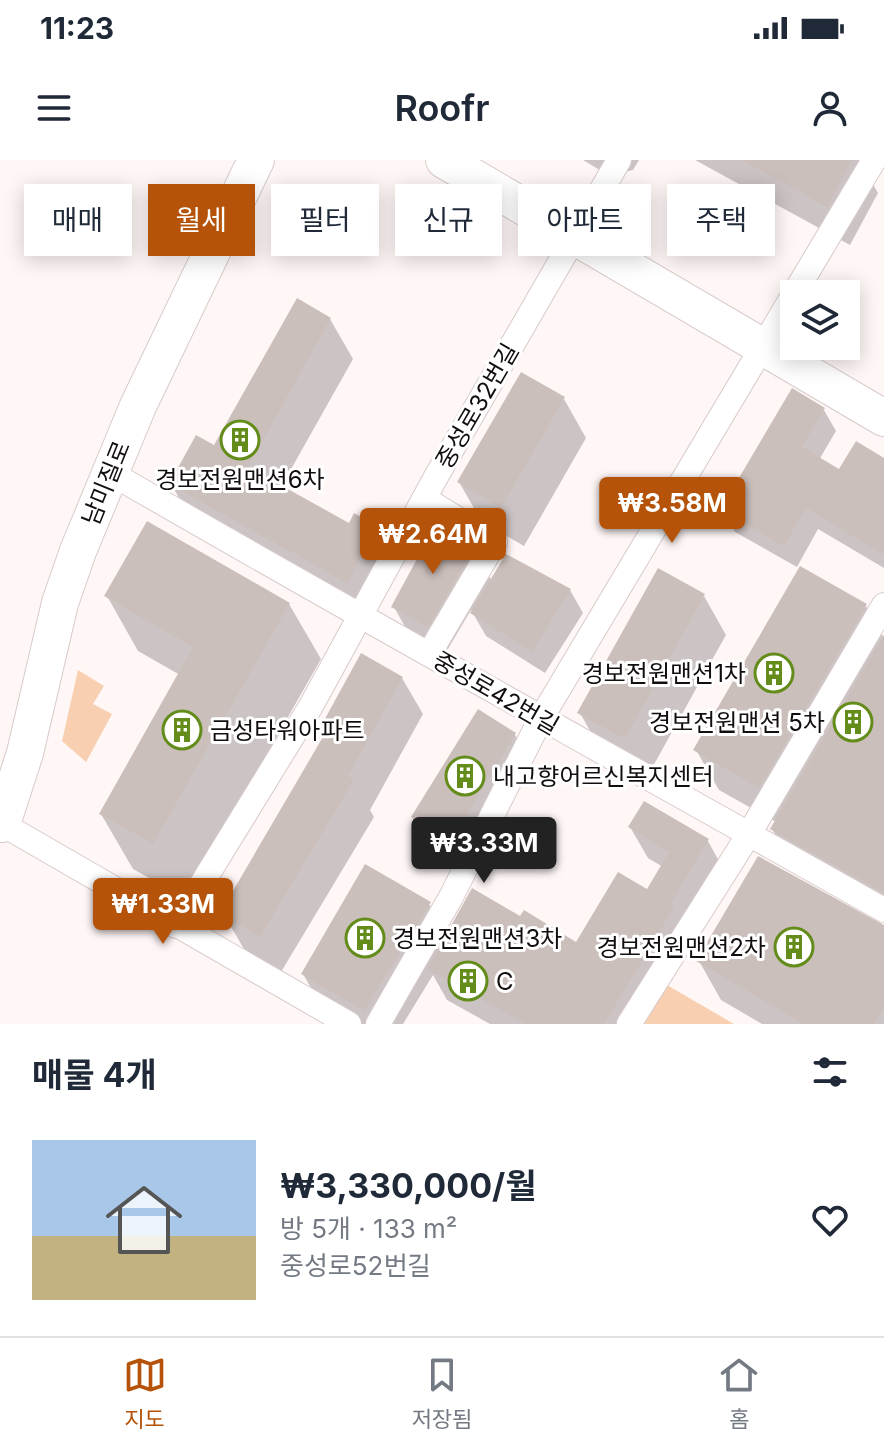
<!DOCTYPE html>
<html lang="ko">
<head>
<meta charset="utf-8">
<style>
	:root { --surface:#fff; --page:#f2f2f3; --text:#1f2937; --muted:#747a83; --line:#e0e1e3; --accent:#b45309 }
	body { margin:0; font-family:Inter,"Noto Sans KR",sans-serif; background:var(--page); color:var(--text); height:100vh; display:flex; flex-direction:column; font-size:30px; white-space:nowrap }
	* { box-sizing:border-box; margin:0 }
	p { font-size:26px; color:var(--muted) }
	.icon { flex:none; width:44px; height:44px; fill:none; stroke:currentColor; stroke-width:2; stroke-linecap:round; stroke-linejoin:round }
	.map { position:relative; height:864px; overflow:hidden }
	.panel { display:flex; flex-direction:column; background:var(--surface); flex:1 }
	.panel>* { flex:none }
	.hud { position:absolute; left:24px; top:24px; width:836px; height:72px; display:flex; gap:16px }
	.tools { position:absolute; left:780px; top:120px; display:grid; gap:16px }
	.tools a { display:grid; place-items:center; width:80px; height:80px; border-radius:0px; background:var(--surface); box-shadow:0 4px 20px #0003; font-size:40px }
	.price { position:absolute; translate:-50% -68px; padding:0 18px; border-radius:8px; background:var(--accent); color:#fff; font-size:26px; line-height:52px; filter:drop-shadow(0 2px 4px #0008) }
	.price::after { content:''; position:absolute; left:50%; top:48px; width:24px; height:18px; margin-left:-12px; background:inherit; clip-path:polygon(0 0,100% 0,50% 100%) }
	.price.selected { background:#222; color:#fff }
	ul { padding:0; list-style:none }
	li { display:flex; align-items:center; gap:24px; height:200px; padding:0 32px }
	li+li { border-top:2px solid var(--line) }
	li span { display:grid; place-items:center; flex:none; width:224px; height:160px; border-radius:0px; color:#555 }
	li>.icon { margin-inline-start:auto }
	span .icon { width:96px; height:96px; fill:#fffc; stroke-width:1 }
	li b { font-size:34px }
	h2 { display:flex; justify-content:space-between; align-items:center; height:96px; padding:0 32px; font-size:34px }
	.pill { padding:0 28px; border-radius:0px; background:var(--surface); box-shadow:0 4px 20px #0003; font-size:28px; line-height:72px }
	.pill.selected { background:var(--accent); color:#fff }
	.status { display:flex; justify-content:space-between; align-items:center; height:56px; padding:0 40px; background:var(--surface); direction:ltr }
	.status svg { height:22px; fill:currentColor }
	header { display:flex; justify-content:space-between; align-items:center; height:104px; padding:0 32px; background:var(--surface); font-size:36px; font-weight:600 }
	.tab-bar { display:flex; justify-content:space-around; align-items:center; height:112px; border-top:2px solid var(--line); background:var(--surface); font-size:22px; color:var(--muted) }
	.tab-bar a { display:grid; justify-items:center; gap:4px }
	.tab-bar .selected { color:var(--accent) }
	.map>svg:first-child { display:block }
	.green { fill:#f8d0b1 }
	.shadow { fill:#0003 }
	.building { fill:#cbbfbb }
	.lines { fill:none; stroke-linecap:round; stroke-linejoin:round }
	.street-casing { stroke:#d8caca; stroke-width:26 }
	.secondary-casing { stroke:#d8caca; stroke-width:38 }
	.street { stroke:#fff; stroke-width:24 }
	.secondary { stroke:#fff; stroke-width:36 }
	.labels { text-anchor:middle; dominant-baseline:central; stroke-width:6; stroke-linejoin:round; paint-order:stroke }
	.street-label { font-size:24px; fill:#130e0e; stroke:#fff }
	.poi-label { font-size:24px; fill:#130e0e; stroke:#fff; text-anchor:start }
</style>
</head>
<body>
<div class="status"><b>11:23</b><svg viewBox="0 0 49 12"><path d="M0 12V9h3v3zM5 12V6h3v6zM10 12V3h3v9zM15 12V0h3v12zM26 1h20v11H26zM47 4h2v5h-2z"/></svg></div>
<header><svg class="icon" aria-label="menu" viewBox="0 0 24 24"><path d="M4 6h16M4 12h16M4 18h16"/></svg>Roofr<svg class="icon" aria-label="person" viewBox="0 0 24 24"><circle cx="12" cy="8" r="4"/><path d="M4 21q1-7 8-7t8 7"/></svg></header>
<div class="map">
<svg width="884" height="864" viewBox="0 0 884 864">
	<rect width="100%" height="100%" fill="#fff6f6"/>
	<!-- green -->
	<path class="green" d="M 78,510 L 104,526 L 93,544 L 112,554 L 86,602 L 62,581 Z
		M 667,825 L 734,864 L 644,864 Z"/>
	<!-- shadow -->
	<path class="shadow" d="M 583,0 L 639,0 L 633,10 L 625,12 L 618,21 Z
		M 695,0 L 859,0 L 878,33 L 850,85 Z
		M 330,159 L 353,199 L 281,327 L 350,366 L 377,368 L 400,407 L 370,462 L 194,364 L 171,324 L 215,288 Z
		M 564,239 L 586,278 L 524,386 L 482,362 L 459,322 Z
		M 824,250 L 836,271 L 819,300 L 840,311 L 884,300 L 884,408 L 818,369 L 797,407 L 735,372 L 723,350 Z
		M 473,389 L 492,421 L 570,430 L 583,453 L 545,513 L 486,476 L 471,450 L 445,494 L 410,476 L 394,447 Z
		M 107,436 L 289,444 L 321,499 L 185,738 L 133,709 L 101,654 L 180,515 L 138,491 Z
		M 704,436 L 726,475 L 647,617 L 602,592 L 580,553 Z
		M 866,446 L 884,478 L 884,758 L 794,707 L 772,669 L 776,662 L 719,630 L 696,590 Z
		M 402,518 L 423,554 L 370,650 L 374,657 L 281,812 L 244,789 L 223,753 L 327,573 L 323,566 Z
		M 479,552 L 515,575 L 528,597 L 464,703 L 426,679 L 413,657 Z
		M 630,667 L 708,681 L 725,712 L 640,864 L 490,864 L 447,840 L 433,815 L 403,864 L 343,864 L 326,854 L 303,814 L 429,744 L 448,776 L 521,759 L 577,784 L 648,732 L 663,707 L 648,698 Z
		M 884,767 L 884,864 L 762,864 L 721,840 L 699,801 Z"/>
	<!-- building -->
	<path class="building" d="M 742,0 L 852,0 L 827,47 Z
		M 297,138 L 331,158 L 248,307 L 349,363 L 354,353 L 378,366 L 347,423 L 169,324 L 196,275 L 214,285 Z
		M 521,212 L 565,237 L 501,348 L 457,322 Z
		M 792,228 L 825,248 L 802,287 L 839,309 L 856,281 L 884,298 L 884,395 L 806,348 L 784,386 L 720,350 Z
		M 147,361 L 290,443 L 153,684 L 99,654 L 193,487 L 104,436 Z
		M 436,364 L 475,387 L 428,467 L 391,447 Z
		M 506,394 L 571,429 L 532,492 L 470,453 Z
		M 800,406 L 867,444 L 759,628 L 693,590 Z
		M 658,408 L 705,434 L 625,579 L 577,553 Z
		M 884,475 L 884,733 L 770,669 Z
		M 361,493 L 403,517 L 348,616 L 354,620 L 260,777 L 220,753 L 327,570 L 321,566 Z
		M 478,549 L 516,573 L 451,682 L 411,657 Z
		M 644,641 L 709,679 L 671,743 L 675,746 L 604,864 L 526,864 L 427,809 L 472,728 L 520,756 L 524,750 L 576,782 L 618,712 L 647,729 L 669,692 L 628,667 Z
		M 758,696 L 884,765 L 884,847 L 874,864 L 804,864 L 696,801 Z
		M 365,704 L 431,742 L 364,851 L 301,814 Z"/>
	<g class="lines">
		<!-- street casing -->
		<g class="street-casing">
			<path id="street" d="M 109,312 C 366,461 625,604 884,750
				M 425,339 L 495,382 L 429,494
				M 2,664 L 349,864
				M 176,766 L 311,546 L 437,315 L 619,0
				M 378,864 L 451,737 L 540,560 L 874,0
				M 629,864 L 749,674 L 884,445"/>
		</g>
		<!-- secondary casing -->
		<g class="secondary-casing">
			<path id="secondary" d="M 444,0 L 884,258
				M 2,664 L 25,593 L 60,443 L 78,391 L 138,246 L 256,0"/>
		</g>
		<!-- street -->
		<use href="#street" class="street"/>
		<!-- secondary -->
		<use href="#secondary" class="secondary"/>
	</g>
	<!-- icons -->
	<defs>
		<g id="building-ring" transform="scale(2)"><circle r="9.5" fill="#fff" stroke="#638c1a" stroke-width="1.5"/><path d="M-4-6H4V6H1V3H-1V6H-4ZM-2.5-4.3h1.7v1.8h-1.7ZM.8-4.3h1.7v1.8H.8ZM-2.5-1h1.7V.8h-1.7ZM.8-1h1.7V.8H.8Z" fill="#638c1a"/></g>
	</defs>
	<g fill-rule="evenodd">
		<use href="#building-ring" x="240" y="280"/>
		<use href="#building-ring" x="774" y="513"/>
		<use href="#building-ring" x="853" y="562"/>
		<use href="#building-ring" x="182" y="570"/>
		<use href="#building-ring" x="465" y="616"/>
		<use href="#building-ring" x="365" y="778"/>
		<use href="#building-ring" x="794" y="787"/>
		<use href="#building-ring" x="468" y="821"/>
	</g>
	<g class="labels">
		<!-- street labels -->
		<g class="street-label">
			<text transform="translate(477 246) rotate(-60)">중성로32번길</text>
			<text transform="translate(106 323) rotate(-68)">남미질로</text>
			<text transform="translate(496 533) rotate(30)">중성로42번길</text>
		</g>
		<!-- poi labels -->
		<g class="poi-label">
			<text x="240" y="319" text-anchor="middle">경보전원맨션6차</text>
			<text x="746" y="513" text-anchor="end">경보전원맨션1차</text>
			<text x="825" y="562" text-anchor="end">경보전원맨션 5차</text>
			<text x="210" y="570">금성타워아파트</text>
			<text x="493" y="616">내고향어르신복지센터</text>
			<text x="393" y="778">경보전원맨션3차</text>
			<text x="766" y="787" text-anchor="end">경보전원맨션2차</text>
			<text x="496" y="821">C</text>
		</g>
	</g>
</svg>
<div class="tools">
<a><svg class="icon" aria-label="layers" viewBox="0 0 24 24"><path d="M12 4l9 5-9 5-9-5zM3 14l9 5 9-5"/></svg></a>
</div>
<b class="price" style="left:672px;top:385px">₩3.58M</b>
<b class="price" style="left:433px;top:416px">₩2.64M</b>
<b class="price selected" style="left:484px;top:725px">₩3.33M</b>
<b class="price" style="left:163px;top:786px">₩1.33M</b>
<div class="hud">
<a class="pill">매매</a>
<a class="pill selected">월세</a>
<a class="pill">필터</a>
<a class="pill">신규</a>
<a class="pill">아파트</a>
<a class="pill">주택</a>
</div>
</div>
<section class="panel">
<h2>매물 4개<svg class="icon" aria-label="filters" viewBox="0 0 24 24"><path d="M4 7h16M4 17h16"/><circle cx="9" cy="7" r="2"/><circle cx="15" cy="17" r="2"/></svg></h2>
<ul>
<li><span style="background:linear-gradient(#a9c7e8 60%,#c2b280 0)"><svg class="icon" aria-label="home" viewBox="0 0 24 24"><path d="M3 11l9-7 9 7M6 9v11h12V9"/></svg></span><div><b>₩3,330,000/월</b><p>방 5개 · 133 m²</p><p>중성로52번길</p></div><svg class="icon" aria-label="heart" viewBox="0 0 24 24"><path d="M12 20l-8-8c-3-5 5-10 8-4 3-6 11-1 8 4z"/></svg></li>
</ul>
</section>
<nav class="tab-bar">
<a class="selected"><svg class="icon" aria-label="map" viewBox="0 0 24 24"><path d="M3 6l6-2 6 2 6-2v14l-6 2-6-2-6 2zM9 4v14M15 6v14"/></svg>지도</a>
<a><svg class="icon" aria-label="saved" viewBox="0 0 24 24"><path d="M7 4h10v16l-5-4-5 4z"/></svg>저장됨</a>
<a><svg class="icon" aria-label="home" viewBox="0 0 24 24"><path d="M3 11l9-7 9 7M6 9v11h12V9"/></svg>홈</a>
</nav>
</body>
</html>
